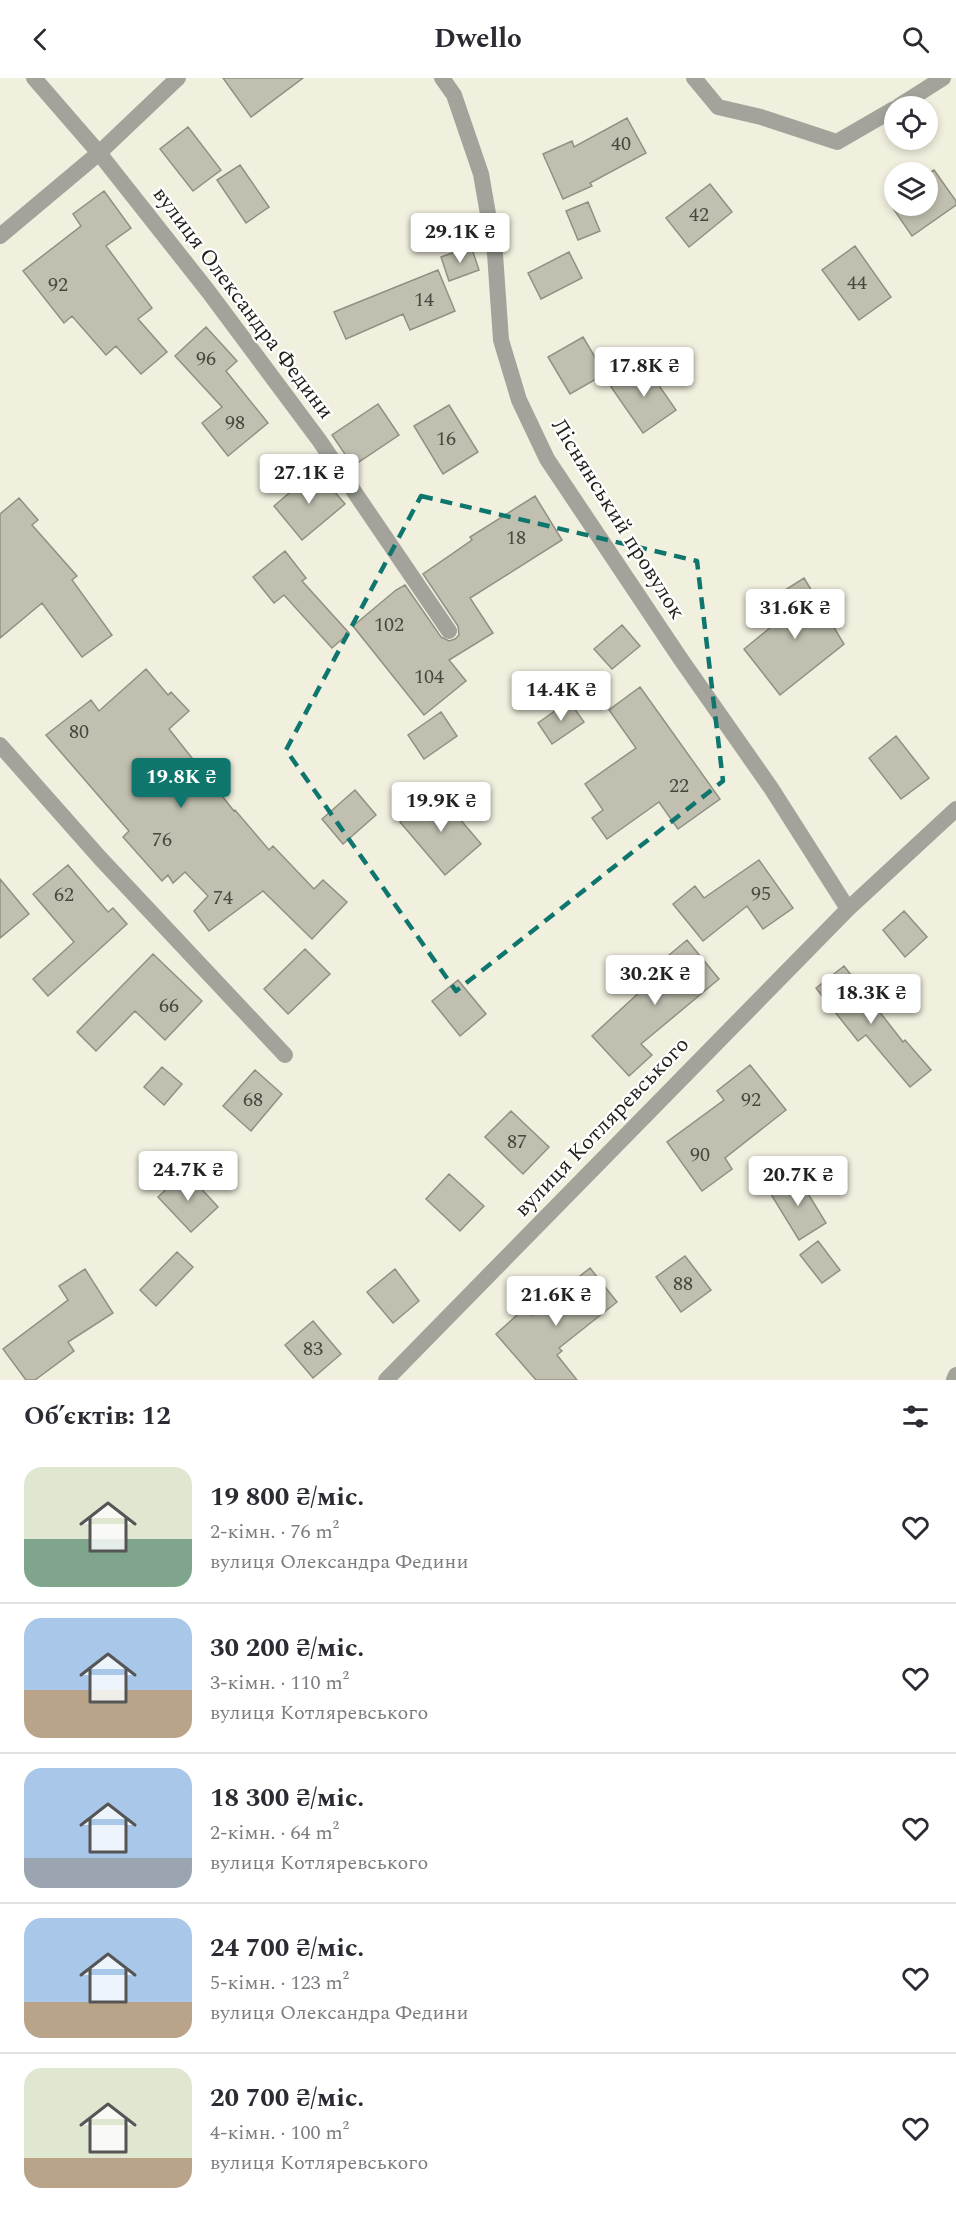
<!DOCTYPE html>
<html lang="uk">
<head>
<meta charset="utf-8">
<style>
	:root { --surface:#fff; --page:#f7f7f7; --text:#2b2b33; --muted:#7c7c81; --line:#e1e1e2; --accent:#0f766e }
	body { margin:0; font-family:Spectral,serif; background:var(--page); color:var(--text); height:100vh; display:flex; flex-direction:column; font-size:22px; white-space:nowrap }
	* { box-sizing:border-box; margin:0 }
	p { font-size:20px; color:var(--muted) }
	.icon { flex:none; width:33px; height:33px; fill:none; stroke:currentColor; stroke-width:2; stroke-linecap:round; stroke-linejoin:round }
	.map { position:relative; height:1302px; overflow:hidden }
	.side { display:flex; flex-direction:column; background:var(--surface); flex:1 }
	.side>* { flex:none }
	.controls { position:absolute; left:884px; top:18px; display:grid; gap:12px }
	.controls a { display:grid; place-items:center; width:54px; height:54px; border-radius:50%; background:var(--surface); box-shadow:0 3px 9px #0003; font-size:30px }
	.price { position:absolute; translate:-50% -51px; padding:0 14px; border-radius:6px; background:#fff; color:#222; font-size:20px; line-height:39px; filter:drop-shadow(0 2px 3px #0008) }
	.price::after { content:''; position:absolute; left:50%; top:36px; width:18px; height:14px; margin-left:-9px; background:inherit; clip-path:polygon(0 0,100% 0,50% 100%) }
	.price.selected { background:var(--accent); color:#fff }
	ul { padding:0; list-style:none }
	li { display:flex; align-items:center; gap:18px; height:150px; padding:0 24px }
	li+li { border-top:2px solid var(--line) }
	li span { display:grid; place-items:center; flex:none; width:168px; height:120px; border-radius:18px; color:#555 }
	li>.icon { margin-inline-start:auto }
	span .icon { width:72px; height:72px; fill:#fffc; stroke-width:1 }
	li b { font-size:26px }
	h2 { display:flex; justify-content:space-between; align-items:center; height:72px; padding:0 24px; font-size:26px }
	header { display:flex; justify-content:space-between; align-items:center; height:78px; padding:0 24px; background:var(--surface); font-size:27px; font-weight:700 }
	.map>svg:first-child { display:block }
	.building { fill:#c1c0b0; stroke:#919081; stroke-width:1.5 }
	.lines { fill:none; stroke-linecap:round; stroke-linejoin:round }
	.minor { stroke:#a3a39c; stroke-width:16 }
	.marked { fill:none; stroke:#0f766e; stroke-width:4.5; stroke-dasharray:12 8; stroke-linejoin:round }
	.labels { text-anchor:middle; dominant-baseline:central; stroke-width:4.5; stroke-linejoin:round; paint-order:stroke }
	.number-label { font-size:20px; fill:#48473f }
	.street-label { font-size:22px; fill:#201f19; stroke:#fff }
</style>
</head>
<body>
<header><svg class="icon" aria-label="back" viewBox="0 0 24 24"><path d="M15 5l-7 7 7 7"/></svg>Dwello<svg class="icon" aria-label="search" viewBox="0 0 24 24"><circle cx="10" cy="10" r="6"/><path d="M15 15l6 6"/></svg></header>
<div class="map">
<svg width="956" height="1302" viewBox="0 0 956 1302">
	<rect width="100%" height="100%" fill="#f1f0df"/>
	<!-- building -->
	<path class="building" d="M 223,0 L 303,0 L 251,39 Z
		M 627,40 L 646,75 L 590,105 L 592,108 L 563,121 L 543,76 L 572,63 L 574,69 Z
		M 188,49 L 221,92 L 193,113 L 160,71 Z
		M 240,87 L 269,129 L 246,145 L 217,102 Z
		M 934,92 L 956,123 L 956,127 L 912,158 L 888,123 L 894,119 L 894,128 L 927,128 L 927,96 Z
		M 710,106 L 732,134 L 689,169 L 666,140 Z
		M 104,113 L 131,150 L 106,168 L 152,230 L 138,241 L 167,274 L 141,296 L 116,268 L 106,277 L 72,238 L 64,245 L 23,193 L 81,148 L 73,136 Z
		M 588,124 L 600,153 L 578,162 L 566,133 Z
		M 471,168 L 479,192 L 449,203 L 441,179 Z
		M 855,168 L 891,219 L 859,242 L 822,192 Z
		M 569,174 L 582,200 L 541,221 L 528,195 Z
		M 438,192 L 455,233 L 410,252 L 403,236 L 346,261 L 334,234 Z
		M 206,249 L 237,283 L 226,293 L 268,345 L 228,378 L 202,345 L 222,329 L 175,278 Z
		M 583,259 L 605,296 L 570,316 L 548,279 Z
		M 644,286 L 676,332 L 643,355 L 611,309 Z
		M 378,326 L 399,357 L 353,388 L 332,357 Z
		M 449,327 L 478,374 L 443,396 L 414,348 Z
		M 316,392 L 345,426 L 302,462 L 274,428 Z
		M 535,418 L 562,462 L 470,520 L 493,555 L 449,582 L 466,603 L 424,637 L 353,548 L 396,512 L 405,507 L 441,559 L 449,563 L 455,561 L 459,557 L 458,548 L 423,496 L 472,462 L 470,459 Z
		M 19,420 L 38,442 L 32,447 L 77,498 L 72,502 L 112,557 L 82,579 L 42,525 L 0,560 L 0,436 Z
		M 285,473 L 306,500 L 302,503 L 349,555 L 332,570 L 284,517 L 274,525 L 253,499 Z
		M 804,500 L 844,566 L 780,617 L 744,571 L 792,532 L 782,514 Z
		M 622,547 L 640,568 L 612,591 L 594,571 Z
		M 146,591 L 168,617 L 171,614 L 189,633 L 169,651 L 234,733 L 235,732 L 269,772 L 273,768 L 314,811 L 323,802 L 347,824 L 312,861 L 263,813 L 209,853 L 194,833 L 208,818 L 185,794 L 173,805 L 168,797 L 162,803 L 123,759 L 129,753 L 46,657 L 91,622 L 99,633 Z
		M 640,609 L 720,721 L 678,751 L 659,724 L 607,761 L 592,740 L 603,732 L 585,706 L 636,670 L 609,632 Z
		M 569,623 L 584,644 L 552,666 L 538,645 Z
		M 441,634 L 457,658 L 424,681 L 408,657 Z
		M 896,658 L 929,700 L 901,721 L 869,680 Z
		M 355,712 L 376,737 L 343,766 L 322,741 Z
		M 436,713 L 481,766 L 445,797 L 400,744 Z
		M 759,782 L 793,830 L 763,851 L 747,828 L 703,863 L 673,826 L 695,808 L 704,820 Z
		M 68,787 L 108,834 L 113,830 L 127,846 L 48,918 L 33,901 L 74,864 L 33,816 Z
		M 0,801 L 29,836 L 0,860 Z
		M 904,833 L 927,859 L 905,879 L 883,852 Z
		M 687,862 L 719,901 L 641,966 L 652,977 L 629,998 L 592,958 L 644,910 L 638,903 Z
		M 305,871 L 330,896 L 288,936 L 264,911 Z
		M 153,876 L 202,923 L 165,962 L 135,933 L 96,973 L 77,954 Z
		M 844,888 L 903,964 L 905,962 L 931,992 L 910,1009 L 866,957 L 858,963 L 816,910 Z
		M 458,902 L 486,936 L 460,958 L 432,923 Z
		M 750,987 L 786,1032 L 725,1080 L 732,1091 L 702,1113 L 667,1064 L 724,1022 L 717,1013 Z
		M 162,989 L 182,1006 L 164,1027 L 144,1009 Z
		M 255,992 L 282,1016 L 251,1053 L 223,1028 Z
		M 511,1033 L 549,1069 L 523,1096 L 485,1059 Z
		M 185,1093 L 218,1129 L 191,1154 L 158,1119 Z
		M 449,1096 L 484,1128 L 460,1153 L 426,1121 Z
		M 796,1096 L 826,1145 L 799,1162 L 769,1113 Z
		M 818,1163 L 840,1192 L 822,1205 L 800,1177 Z
		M 177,1174 L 193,1189 L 156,1228 L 140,1212 Z
		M 685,1178 L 711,1212 L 681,1234 L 656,1199 Z
		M 590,1190 L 617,1224 L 559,1270 L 562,1273 L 557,1277 L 577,1302 L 536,1302 L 496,1256 L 525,1230 L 531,1237 Z
		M 85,1191 L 113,1235 L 68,1264 L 74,1273 L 35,1302 L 26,1302 L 3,1271 L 68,1222 L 59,1208 Z
		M 395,1191 L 419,1223 L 393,1245 L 367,1214 Z
		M 313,1243 L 341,1276 L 313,1300 L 285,1267 Z"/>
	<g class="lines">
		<!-- minor -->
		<path class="minor" d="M 34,0 L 99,75 L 208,213 L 319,362 L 449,553
			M 442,0 L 454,17 L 481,96 L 495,176 L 501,262 L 519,322 L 547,381 L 680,580 L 771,710 L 848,831
			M 694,0 L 718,29 L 761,39 L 837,64 L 894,31
			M 899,28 L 943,0
			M 0,158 L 99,75 L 178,0
			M 0,667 L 100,780 L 285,977
			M 386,1302 L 848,831 L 956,731
			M 954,1302 L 956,1297"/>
	</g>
	<!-- marked area -->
	<path class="marked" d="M 421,418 L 697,483 L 723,703 L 456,913 L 286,672 Z"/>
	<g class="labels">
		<!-- number labels -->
		<g class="number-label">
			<text x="621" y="66">40</text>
			<text x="699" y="137">42</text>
			<text x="857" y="205">44</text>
			<text x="58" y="207">92</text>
			<text x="424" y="222">14</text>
			<text x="206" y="281">96</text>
			<text x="235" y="345">98</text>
			<text x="446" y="361">16</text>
			<text x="516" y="460">18</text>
			<text x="389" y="547">102</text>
			<text x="429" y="599">104</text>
			<text x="79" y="654">80</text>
			<text x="679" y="708">22</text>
			<text x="162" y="762">76</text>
			<text x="761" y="816">95</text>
			<text x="64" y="817">62</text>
			<text x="223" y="820">74</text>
			<text x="169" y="928">66</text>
			<text x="253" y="1022">68</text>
			<text x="751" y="1022">92</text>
			<text x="517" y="1064">87</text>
			<text x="700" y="1077">90</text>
			<text x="683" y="1206">88</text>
			<text x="313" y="1271">83</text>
		</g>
		<!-- street labels -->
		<g class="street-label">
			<text transform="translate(243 225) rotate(53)">вулиця Олександра Федини</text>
			<text transform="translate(618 441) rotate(58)">Ліснянський провулок</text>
			<text transform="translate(602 1049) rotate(-46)">вулиця Котляревського</text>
		</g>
	</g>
</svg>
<div class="controls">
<a><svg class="icon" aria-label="locate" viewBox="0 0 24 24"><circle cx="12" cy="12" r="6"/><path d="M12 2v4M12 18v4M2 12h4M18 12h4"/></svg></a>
<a><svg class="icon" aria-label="layers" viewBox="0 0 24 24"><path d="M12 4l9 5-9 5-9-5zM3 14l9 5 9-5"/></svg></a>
</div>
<b class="price" style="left:460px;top:186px">29.1K ₴</b>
<b class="price" style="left:644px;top:320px">17.8K ₴</b>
<b class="price" style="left:309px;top:427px">27.1K ₴</b>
<b class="price" style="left:795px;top:562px">31.6K ₴</b>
<b class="price" style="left:561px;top:644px">14.4K ₴</b>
<b class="price selected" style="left:181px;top:731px">19.8K ₴</b>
<b class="price" style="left:441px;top:755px">19.9K ₴</b>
<b class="price" style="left:655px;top:928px">30.2K ₴</b>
<b class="price" style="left:871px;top:947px">18.3K ₴</b>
<b class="price" style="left:188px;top:1124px">24.7K ₴</b>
<b class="price" style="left:798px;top:1129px">20.7K ₴</b>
<b class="price" style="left:556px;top:1249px">21.6K ₴</b>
</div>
<section class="side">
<h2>Об’єктів: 12<svg class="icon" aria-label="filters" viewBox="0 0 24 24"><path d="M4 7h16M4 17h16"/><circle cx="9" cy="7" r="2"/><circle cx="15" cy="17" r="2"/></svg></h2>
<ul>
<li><span style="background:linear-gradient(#dfe7d0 60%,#7fa58c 0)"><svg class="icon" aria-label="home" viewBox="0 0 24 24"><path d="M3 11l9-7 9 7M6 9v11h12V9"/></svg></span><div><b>19 800 ₴/міс.</b><p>2-кімн. · 76 m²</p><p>вулиця Олександра Федини</p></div><svg class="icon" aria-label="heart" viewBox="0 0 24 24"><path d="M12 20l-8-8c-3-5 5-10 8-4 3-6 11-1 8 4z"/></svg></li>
<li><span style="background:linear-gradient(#a9c7e8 60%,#b9a48a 0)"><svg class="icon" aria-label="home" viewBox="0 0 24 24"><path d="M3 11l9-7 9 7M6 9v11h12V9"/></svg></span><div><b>30 200 ₴/міс.</b><p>3-кімн. · 110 m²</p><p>вулиця Котляревського</p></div><svg class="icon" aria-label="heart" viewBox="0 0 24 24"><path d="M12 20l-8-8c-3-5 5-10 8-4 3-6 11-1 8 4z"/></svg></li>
<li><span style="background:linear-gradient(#a9c7e8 75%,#9aa5b1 0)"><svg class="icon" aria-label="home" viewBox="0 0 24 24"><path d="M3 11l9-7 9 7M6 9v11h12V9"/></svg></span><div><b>18 300 ₴/міс.</b><p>2-кімн. · 64 m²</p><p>вулиця Котляревського</p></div><svg class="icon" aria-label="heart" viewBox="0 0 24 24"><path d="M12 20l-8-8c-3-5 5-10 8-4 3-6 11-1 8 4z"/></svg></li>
<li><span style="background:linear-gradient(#a9c7e8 70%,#b9a48a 0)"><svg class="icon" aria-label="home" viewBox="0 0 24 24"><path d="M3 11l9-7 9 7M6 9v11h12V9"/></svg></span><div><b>24 700 ₴/міс.</b><p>5-кімн. · 123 m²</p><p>вулиця Олександра Федини</p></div><svg class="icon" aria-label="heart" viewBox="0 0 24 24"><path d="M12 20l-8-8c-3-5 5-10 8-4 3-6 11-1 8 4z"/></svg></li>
<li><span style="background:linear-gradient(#dfe7d0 75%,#b9a48a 0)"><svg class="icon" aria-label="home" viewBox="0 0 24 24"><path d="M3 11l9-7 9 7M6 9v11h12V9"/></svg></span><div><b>20 700 ₴/міс.</b><p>4-кімн. · 100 m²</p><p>вулиця Котляревського</p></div><svg class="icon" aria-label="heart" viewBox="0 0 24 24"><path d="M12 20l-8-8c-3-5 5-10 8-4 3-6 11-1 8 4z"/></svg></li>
</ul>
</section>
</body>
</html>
